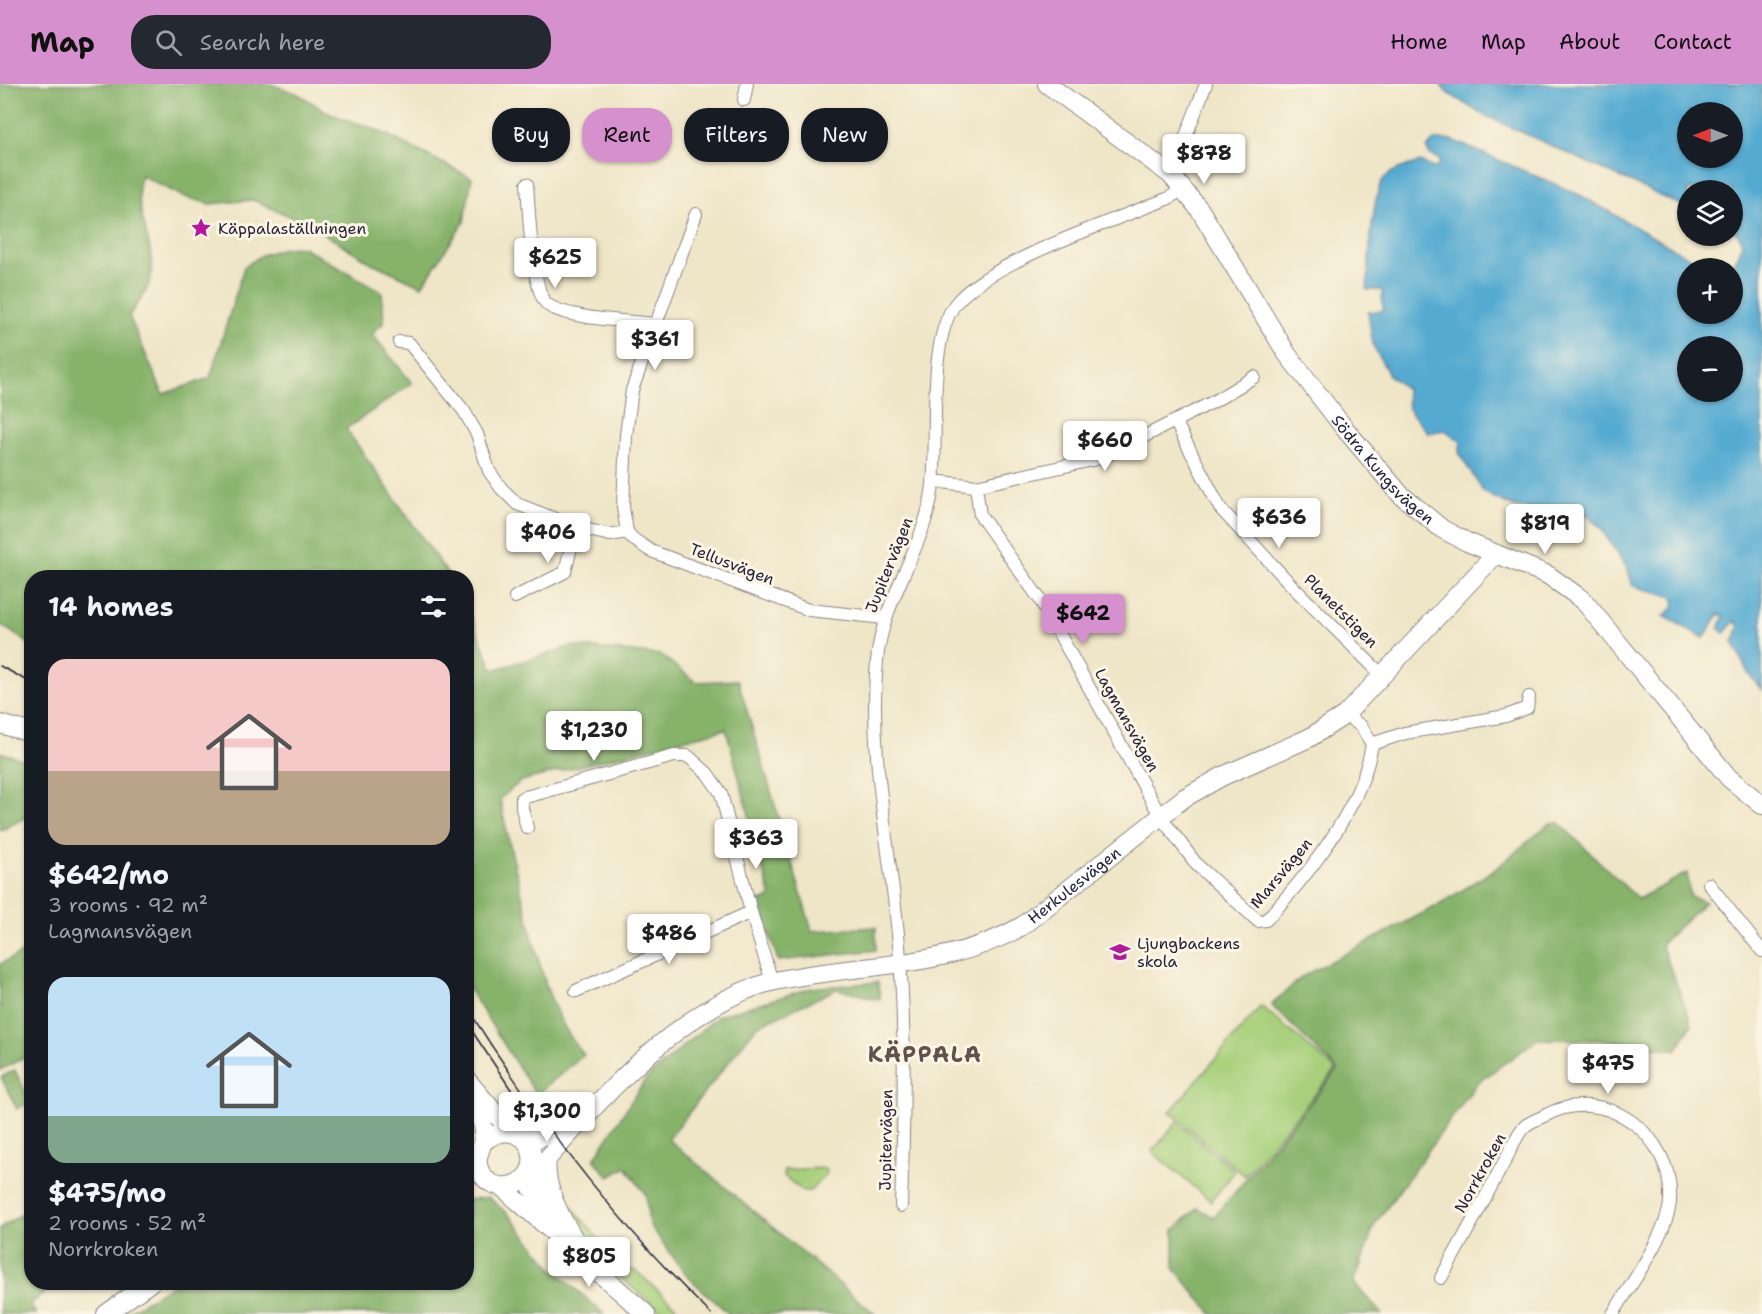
<!DOCTYPE html>
<html lang="en">
<head>
<meta charset="utf-8">
<style>
	:root { --surface:#171b24; --page:#242831; --text:#f1f3f6; --muted:#9ea1a6; --accent:#d690ce }
	body { margin:0; font-family:"Shantell Sans",sans-serif; background:var(--page); color:var(--text); height:100vh; display:flex; flex-direction:column; font-size:22px; white-space:nowrap }
	* { box-sizing:border-box; margin:0 }
	p { font-size:20px; color:var(--muted) }
	.icon { flex:none; width:33px; height:33px; fill:none; stroke:currentColor; stroke-width:2; stroke-linecap:round; stroke-linejoin:round }
	.map { position:relative; flex:1; overflow:hidden }
	.sheet { position:absolute; left:24px; top:486px; width:450px; height:720px; display:flex; flex-direction:column; background:var(--surface); border-radius:24px; box-shadow:0 2px 4px #0004 }
	.sheet>* { flex:none }
	.top-card { position:absolute; left:492px; top:24px; width:570px; height:54px; display:flex; gap:12px }
	.needle { width:39px; rotate:270deg }
	.fabs { position:absolute; left:1677px; top:18px; display:grid; gap:12px }
	.fabs a { display:grid; place-items:center; width:66px; height:66px; border-radius:50%; background:var(--surface); box-shadow:0 2px 4px #0004; font-size:30px }
	.price { position:absolute; translate:-50% -51px; padding:0 14px; border-radius:6px; background:#fff; color:#222; font-size:20px; line-height:39px; filter:drop-shadow(0 2px 3px #0008) }
	.price::after { content:''; position:absolute; left:50%; top:36px; width:18px; height:14px; margin-left:-9px; background:inherit; clip-path:polygon(0 0,100% 0,50% 100%) }
	.price.on { background:var(--accent); color:#111 }
	ul { padding:0; list-style:none }
	li { display:grid; align-content:center; gap:12px; height:318px; padding:0 24px }
	li span { display:grid; place-items:center; height:186px; border-radius:18px; color:#555 }
	li>.icon { margin-inline-start:auto }
	span .icon { width:108px; height:108px; fill:#fffc; stroke-width:1 }
	li b { font-size:26px }
	h2 { display:flex; justify-content:space-between; align-items:center; height:72px; padding:0 24px; font-size:26px }
	.tag { padding:0 21px; border-radius:24px; background:var(--surface); box-shadow:0 2px 4px #0004; font-size:21px; line-height:54px }
	.tag.on { background:var(--accent); color:#111 }
	header { display:flex; align-items:center; gap:36px; box-sizing:border-box; height:84px; padding:0 30px; background:var(--accent); color:#111 }
	header strong { font-size:28px }
	nav { display:flex; gap:33px; margin-inline-start:auto; font-size:21px }
	.search { width:420px; height:54px; background:var(--page); display:flex; align-items:center; gap:15px; box-sizing:border-box; padding:0 21px; border-radius:24px; color:var(--muted); font-size:22px }
	.map>svg:first-child { display:block }
	.green { fill:#a8d07b; stroke:#65795b; stroke-width:1.5 }
	.forest { fill:#86b26b; stroke:#546a53; stroke-width:1.5 }
	.water { fill:#55aad1; stroke:#3c6686; stroke-width:1.5; fill-rule:evenodd }
	.lines { fill:none; stroke-linecap:round; stroke-linejoin:round }
	.street-casing { stroke:#888481; stroke-width:14 }
	.secondary-casing { stroke:#888481; stroke-width:20 }
	.street { stroke:#fff; stroke-width:12 }
	.secondary { stroke:#fff; stroke-width:18 }
	.tram { stroke:#22223b; stroke-width:1.5 }
	.labels { text-anchor:middle; dominant-baseline:central; stroke-width:6; stroke-linejoin:round; paint-order:stroke }
	.poi-label { font-size:16px; fill:#22223b; stroke:#fcf5e5; text-anchor:start }
	.street-label { font-size:16px; fill:#22223b; stroke:#fcf5e5 }
	.district-label { font-size:22px; font-weight:bold; letter-spacing:1.5px; fill:#61514d; stroke:#fcf5e5 }
</style>
</head>
<body>
<header>
<strong>Map</strong>
<div class="search"><svg class="icon" aria-label="search" viewBox="0 0 24 24"><circle cx="10" cy="10" r="6"/><path d="M15 15l6 6"/></svg>Search here</div>
<nav><a>Home</a><a>Map</a><a>About</a><a>Contact</a></nav>
</header>
<div class="map">
<svg width="1762" height="1230" viewBox="0 0 1762 1230">
	<rect width="100%" height="100%" fill="#fcf5e5"/>
	<filter id="ink" filterUnits="userSpaceOnUse"><feTurbulence type="fractalNoise" baseFrequency=".0167" numOctaves="2"/><feDisplacementMap in="SourceGraphic" scale="12" xChannelSelector="R" yChannelSelector="G"/><feConvolveMatrix kernelMatrix="1 2 1 2 8 2 1 2 1" color-interpolation-filters="sRGB"/></filter>
	<filter id="wash" filterUnits="userSpaceOnUse"><feTurbulence type="fractalNoise" baseFrequency=".008" numOctaves="4" result="noise"/><feDisplacementMap in="SourceGraphic" scale="24" xChannelSelector="R" yChannelSelector="G"/><feGaussianBlur stdDeviation="1.35" result="paint"/><feColorMatrix in="noise" values="0 0 0 0 0 0 0 0 0 0 0 0 0 0 0 0 0 1.4 0 .05"/><feComposite in="paint" operator="in"/></filter>
	<g filter="url(#wash)">
		<rect width="100%" height="100%" fill="#efe5c7"/>
		<!-- green -->
		<path class="green" d="M 1261,922 L 1336,986 L 1245,1092 L 1170,1028 Z
			M 1177,1038 L 1235,1087 L 1211,1117 L 1152,1068 Z
			M 825,1084 L 826,1090 L 810,1107 L 803,1107 L 784,1092 L 784,1086 Z
			M 558,1107 L 624,1184 L 636,1187 L 684,1230 L 665,1230 C 616,1190 582,1168 558,1107 Z"/>
		<!-- forest -->
		<path class="forest" d="M 0,0 L 271,0 L 298,10 L 330,30 L 377,46 L 472,94 L 464,138 L 422,202 L 370,178 L 310,141 L 253,116 L 210,120 L 182,112 L 141,91 C 131,123 156,159 151,192 C 150,205 136,221 129,232 L 163,310 L 210,294 L 244,183 L 262,171 L 284,164 L 303,163 L 382,208 L 384,238 L 372,250 L 412,299 L 346,345 L 450,493 L 32,494 L 31,561 L 0,540 Z
			M 467,522 L 493,586 L 573,562 L 661,571 L 696,598 L 738,596 L 812,847 L 876,843 L 876,866 L 778,877 L 759,817 L 771,814 L 726,645 L 521,697 L 500,715 C 507,753 517,790 526,827 C 539,878 549,931 584,971 L 536,1011 L 467,902 Z
			M 0,668 L 31,678 L 32,730 L 0,747 Z
			M 1558,738 L 1638,815 L 1687,789 L 1690,812 L 1705,818 L 1661,860 L 1692,940 L 1676,966 L 1610,956 L 1538,955 L 1477,999 L 1375,1140 L 1354,1199 L 1382,1230 L 1212,1230 L 1174,1184 L 1174,1146 L 1197,1124 L 1214,1133 L 1338,986 L 1271,921 L 1303,892 L 1444,818 L 1498,783 L 1550,739 Z
			M 28,866 L 32,873 L 31,970 L 0,986 L 0,880 Z
			M 878,898 L 880,916 L 837,905 L 757,942 L 668,1055 L 875,1230 L 729,1230 L 687,1192 L 649,1140 L 646,1111 L 626,1083 L 609,1093 L 594,1075 L 645,996 L 718,932 L 811,904 Z
			M 15,986 L 30,1018 L 17,1025 L 1,993 Z
			M 488,1113 L 508,1130 L 553,1185 L 604,1230 L 125,1230 L 176,1199 L 466,1198 L 467,1116 Z
			M 31,1124 L 32,1198 L 46,1199 L 50,1205 L 30,1220 L 36,1230 L 0,1230 L 0,1144 Z"/>
		<!-- water -->
		<path class="water" d="M 1440,0 L 1762,0 L 1762,606 L 1748,589 L 1733,558 L 1739,543 L 1735,537 L 1724,549 L 1719,545 L 1724,532 L 1719,530 L 1704,554 L 1664,532 L 1675,522 L 1673,513 L 1633,502 L 1627,484 L 1601,444 L 1588,431 L 1514,423 L 1484,409 L 1459,369 L 1461,358 L 1445,346 L 1428,349 L 1408,325 L 1406,305 L 1389,291 L 1373,261 L 1368,228 L 1383,227 L 1382,206 L 1367,206 C 1369,182 1371,114 1383,96 C 1390,86 1410,81 1421,78 L 1436,85 L 1440,76 L 1429,70 L 1427,64 L 1435,56 L 1452,56 L 1580,111 L 1707,184 L 1688,184 L 1688,230 L 1732,230 C 1732,219 1730,188 1732,183 C 1738,170 1750,157 1733,146 L 1732,106 L 1688,106 L 1687,124 L 1480,29 L 1446,8 ZM 1688,28 L 1732,28 L 1732,74 L 1688,74 ZM 1688,262 L 1732,262 L 1732,308 L 1688,308 Z"/>
	</g>
	<g filter="url(#ink)">
		<g class="lines">
			<!-- street casing -->
			<g class="street-casing">
				<path id="street" d="M 744,16 L 747,0
					M 1171,91 L 1206,0
					M 527,100 C 529,123 531,209 548,221 C 568,235 630,237 656,240
					M 399,258 L 409,259 L 464,327 L 477,350 L 489,387 L 501,404 L 517,420 L 576,443 L 610,451 L 627,448 L 633,455 L 651,467 L 809,526 L 884,534
					M 1175,337 L 1220,424 L 1294,504 L 1383,592
					M 933,397 L 976,402 L 1101,374 L 1213,318 L 1254,293
					M 976,402 L 980,431 L 1041,517 L 1161,733 L 1197,781 L 1258,837 L 1266,836 C 1309,790 1362,724 1372,660 L 1361,642 L 1345,631
					M 627,448 L 623,423 L 626,351 L 632,306 L 696,130
					M 515,513 L 565,488 L 576,443
					M 1372,660 L 1405,649 L 1506,632 L 1527,624 L 1529,613
					M 527,744 L 522,724 L 522,714 L 674,672 L 688,672 L 707,689 L 721,709 L 751,828 L 772,898
					M 1709,800 L 1762,867
					M 576,907 L 751,828
					M 901,1122 C 904,1035 906,947 899,861 C 891,766 868,673 877,577 C 882,514 926,464 933,401 C 938,354 927,256 956,219 C 990,177 1116,136 1169,114 L 1184,104
					M 1441,1194 C 1462,1157 1482,1120 1502,1082 C 1509,1071 1515,1052 1524,1043 C 1529,1038 1538,1035 1544,1032 C 1605,999 1674,1051 1670,1117 C 1669,1147 1629,1203 1613,1230"/>
			</g>
			<!-- secondary casing -->
			<g class="secondary-casing">
				<g id="secondary">
					<path id="s1" d="M 1047,0 L 1171,91 L 1200,126 L 1287,270 L 1345,345 L 1400,410 L 1442,445 L 1467,458 L 1548,491 L 1583,516 L 1729,694 L 1762,721"/>
					<path d="M 0,640 L 32,649"/>
					<path d="M 466,995 L 512,1049"/>
					<path d="M 466,1008 C 473,1021 484,1036 484,1051 C 484,1064 473,1072 480,1087 C 493,1115 537,1101 532,1071 C 528,1045 497,1042 482,1060"/>
					<path d="M 518,1051 L 536,1056 L 585,1027"/>
					<path d="M 529,1089 L 531,1102 L 553,1144"/>
					<path d="M 502,1103 L 646,1230"/>
					<path id="s2" d="M 602,1191 C 578,1165 542,1112 547,1075 C 603,1011 689,916 775,897 C 858,879 946,886 1022,842 L 1184,714 L 1223,692 L 1309,654 L 1345,631 L 1496,470"/>
					<path d="M 106,1230 L 151,1198"/>
				</g>
			</g>
			<!-- street -->
			<use href="#street" class="street"/>
			<!-- secondary -->
			<use href="#secondary" class="secondary"/>
			<!-- tram -->
			<path class="tram" d="M 0,582 L 32,599
				M 466,922 C 536,1033 616,1139 711,1230
				M 466,938 L 516,1013"/>
		</g>
	</g>
	<!-- icons -->
	<defs>
		<g id="sight-bare" transform="scale(1.62)"><path d="M0-6L1.8-2.2L6-1.7L2.9 1.2L3.7 5.4L0 3.3L-3.7 5.4L-2.9 1.2L-6-1.7L-1.8-2.2Z" fill="#b5179e" stroke="#fcf5e5" stroke-width="2.5" paint-order="stroke"/></g>
		<g id="school-bare" transform="scale(1.62)"><path d="M0-5L7-2L0 1L-7-2ZM-4 1L0 2.5L4 1V4Q0 6-4 4Z" fill="#b5179e" stroke="#fcf5e5" stroke-width="2.5" paint-order="stroke"/></g>
	</defs>
	<g fill-rule="evenodd">
		<use href="#sight-bare" x="201" y="144"/>
		<use href="#school-bare" x="1120" y="868"/>
	</g>
	<g class="labels">
		<!-- poi labels -->
		<g class="poi-label">
			<text x="218" y="144">Käppalaställningen</text>
			<text x="1137" y="859">Ljungbackens<tspan x="1137" dy="18">skola</tspan></text>
		</g>
		<!-- street labels -->
		<g class="street-label">
			<text stroke="none"><textPath href="#s1" startOffset="518">Södra Kungsvägen</textPath></text>
			<text transform="translate(732 480) rotate(21)">Tellusvägen</text>
			<text transform="translate(889 481) rotate(-68)">Jupitervägen</text>
			<text transform="translate(1341 527) rotate(45)">Planetstigen</text>
			<text transform="translate(1127 636) rotate(61)">Lagmansvägen</text>
			<text transform="translate(1281 789) rotate(-50)">Marsvägen</text>
			<text stroke="none"><textPath href="#s2" startOffset="746">Herkulesvägen</textPath></text>
			<text transform="translate(886 1056) rotate(-89)">Jupitervägen</text>
			<text transform="translate(1480 1089) rotate(-61)">Norrkroken</text>
		</g>
		<!-- district labels -->
		<g class="district-label">
			<text x="925" y="970">KÄPPALA</text>
		</g>
	</g>
</svg>
<div class="fabs">
<a><svg class="needle" viewBox="-14 -14 28 28"><path d="M0-13l5 13h-10z" fill="#e53935"/><path d="M0 13l5-13h-10z" fill="#9ea1a6"/></svg></a>
<a><svg class="icon" aria-label="layers" viewBox="0 0 24 24"><path d="M12 4l9 5-9 5-9-5zM3 14l9 5 9-5"/></svg></a>
<a>+</a>
<a>−</a>
</div>
<b class="price" style="left:1204px;top:101px">$878</b>
<b class="price" style="left:555px;top:205px">$625</b>
<b class="price" style="left:655px;top:287px">$361</b>
<b class="price" style="left:1105px;top:388px">$660</b>
<b class="price" style="left:1279px;top:465px">$636</b>
<b class="price" style="left:1545px;top:471px">$819</b>
<b class="price" style="left:548px;top:480px">$406</b>
<b class="price on" style="left:1083px;top:561px">$642</b>
<b class="price" style="left:594px;top:678px">$1,230</b>
<b class="price" style="left:756px;top:786px">$363</b>
<b class="price" style="left:669px;top:881px">$486</b>
<b class="price" style="left:1608px;top:1011px">$475</b>
<b class="price" style="left:547px;top:1059px">$1,300</b>
<b class="price" style="left:589px;top:1204px">$805</b>
<div class="top-card">
<a class="tag">Buy</a>
<a class="tag on">Rent</a>
<a class="tag">Filters</a>
<a class="tag">New</a>
</div>
<section class="sheet">
<h2>14 homes<svg class="icon" aria-label="filters" viewBox="0 0 24 24"><path d="M4 7h16M4 17h16"/><circle cx="9" cy="7" r="2"/><circle cx="15" cy="17" r="2"/></svg></h2>
<ul>
<li><span style="background:linear-gradient(#f6c9c9 60%,#b9a48a 0)"><svg class="icon" aria-label="home" viewBox="0 0 24 24"><path d="M3 11l9-7 9 7M6 9v11h12V9"/></svg></span><div><b>$642/mo</b><p>3 rooms · 92 m²</p><p>Lagmansvägen</p></div></li>
<li><span style="background:linear-gradient(#bfe0f5 75%,#7fa58c 0)"><svg class="icon" aria-label="home" viewBox="0 0 24 24"><path d="M3 11l9-7 9 7M6 9v11h12V9"/></svg></span><div><b>$475/mo</b><p>2 rooms · 52 m²</p><p>Norrkroken</p></div></li>
</ul>
</section>
</div>
</body>
</html>
